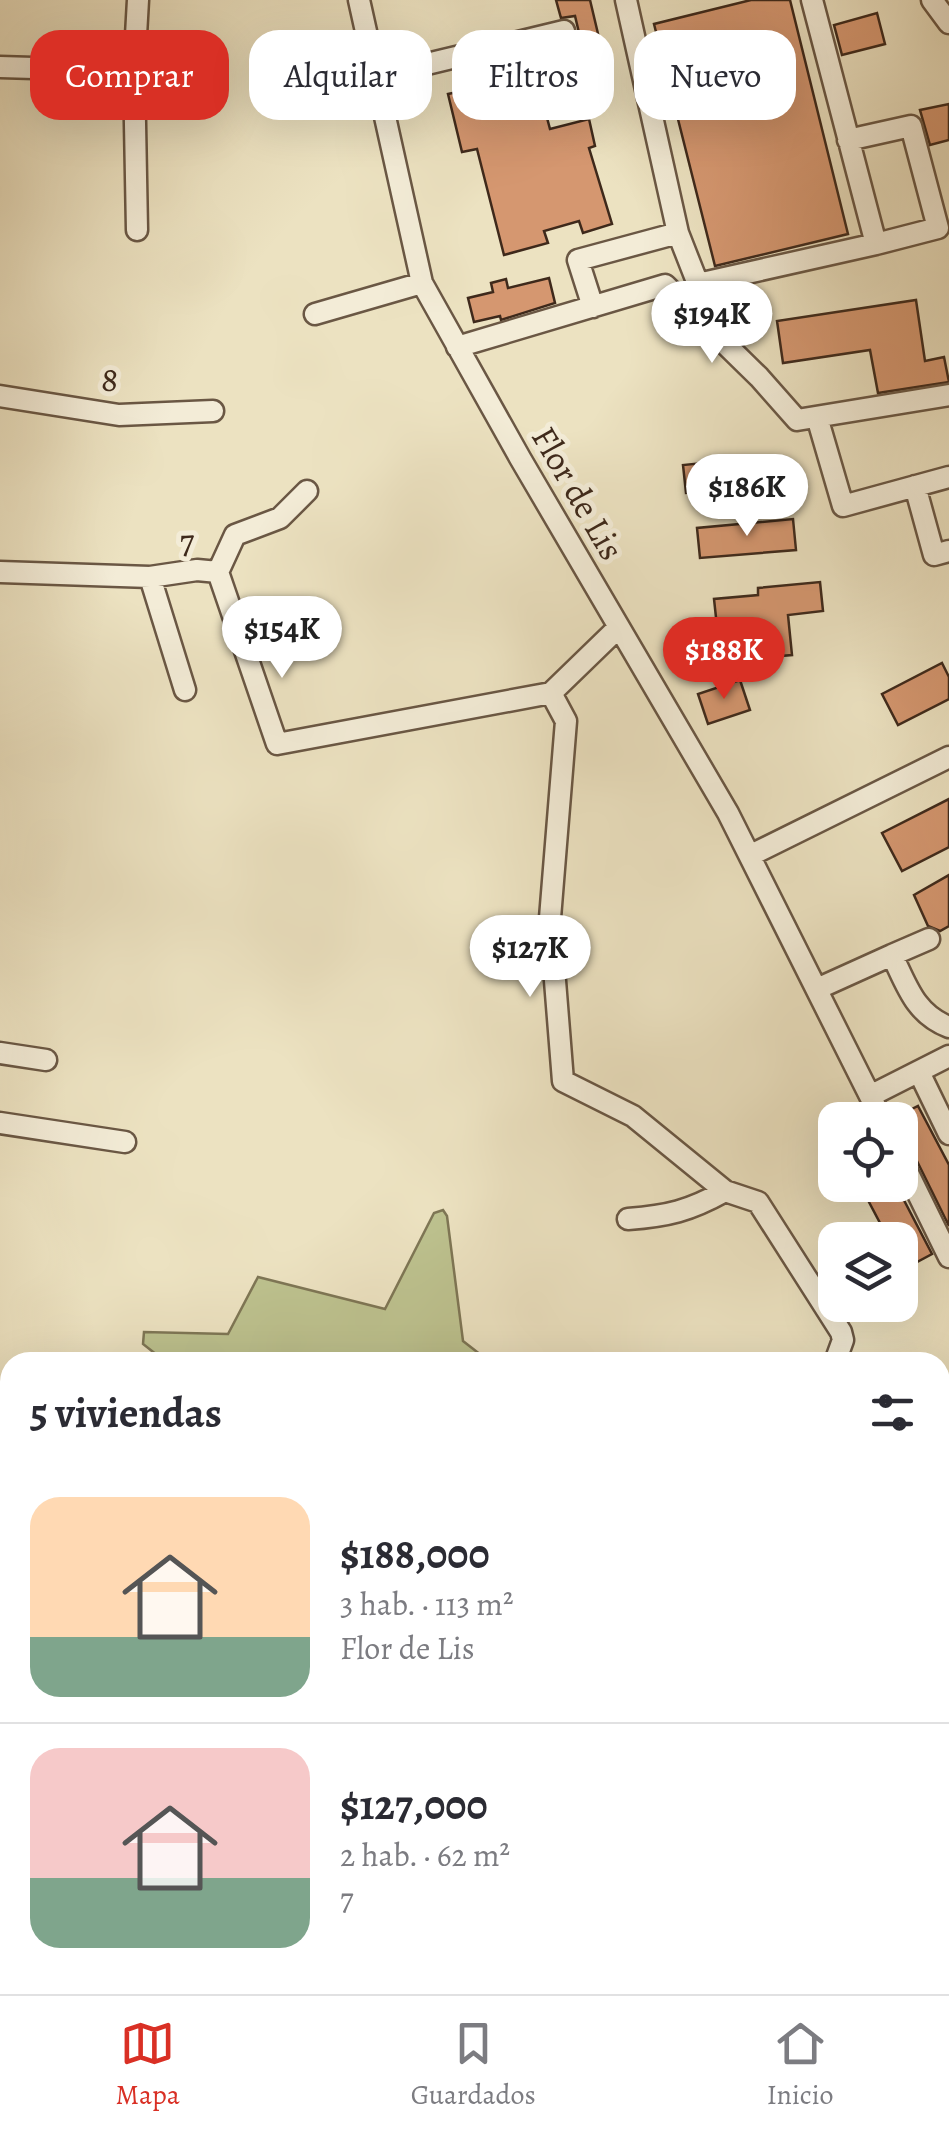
<!DOCTYPE html>
<html lang="es">
<head>
<meta charset="utf-8">
<style>
	:root { --surface:#fff; --page:#f7f7f7; --text:#2b2b33; --muted:#7c7c81; --line:#e1e1e2; --accent:#d93025 }
	body { margin:0; font-family:Alegreya,serif; background:var(--page); color:var(--text); height:100vh; display:flex; flex-direction:column; font-size:38px; white-space:nowrap }
	* { box-sizing:border-box; margin:0 }
	p { font-size:32px; color:var(--muted) }
	.icon { flex:none; width:55px; height:55px; fill:none; stroke:currentColor; stroke-width:2; stroke-linecap:round; stroke-linejoin:round }
	.map { position:relative; flex:1; overflow:hidden }
	.sheet { position:absolute; left:0px; top:1352px; width:950px; height:642px; display:flex; flex-direction:column; background:var(--surface); border-radius:30px 30px 0 0; box-shadow:0 10px 40px #0002 }
	.sheet>* { flex:none }
	.banner { position:absolute; left:30px; top:30px; width:890px; height:90px; display:flex; gap:20px }
	.fabs { position:absolute; left:818px; top:1102px; display:grid; gap:20px }
	.fabs a { display:grid; place-items:center; width:100px; height:100px; border-radius:20px; background:var(--surface); box-shadow:0 10px 40px #0002; font-size:50px }
	.price { position:absolute; translate:-50% -85px; padding:0 22px; border-radius:35px; background:#fff; color:#222; font-size:32px; line-height:65px; filter:drop-shadow(0 2px 5px #0008) }
	.price::after { content:''; position:absolute; left:50%; top:60px; width:30px; height:22px; margin-left:-15px; background:inherit; clip-path:polygon(0 0,100% 0,50% 100%) }
	.price.selected { background:var(--accent); color:#fff }
	ul { padding:0; list-style:none }
	li { display:flex; align-items:center; gap:30px; height:250px; padding:0 30px }
	li+li { border-top:2px solid var(--line) }
	li span { display:grid; place-items:center; flex:none; width:280px; height:200px; border-radius:30px; color:#555 }
	li>.icon { margin-inline-start:auto }
	span .icon { width:120px; height:120px; fill:#fffc; stroke-width:1 }
	li b { font-size:42px }
	h2 { display:flex; justify-content:space-between; align-items:center; height:120px; padding:0 30px; font-size:42px }
	.tag { padding:0 35px; border-radius:30px; background:var(--surface); box-shadow:0 10px 40px #0002; font-size:35px; line-height:90px }
	.tag.selected { background:var(--accent); color:#fff }
	.tab-bar { display:flex; justify-content:space-around; align-items:center; height:140px; border-top:2px solid var(--line); background:var(--surface); font-size:28px; color:var(--muted) }
	.tab-bar a { display:grid; justify-items:center; gap:5px }
	.tab-bar .selected { color:var(--accent) }
	.map>svg:first-child { display:block }
	.green { fill:#bdc28f; stroke:#7e7655; stroke-width:2.5 }
	.building { fill:#d59770; stroke:#3e291b; stroke-width:2.5 }
	.lines { fill:none; stroke-linecap:round; stroke-linejoin:round }
	.minor-casing { stroke:#6a5744; stroke-width:25 }
	.path { stroke:#3e291b; stroke-width:2.5; stroke-dasharray:8 5; stroke-linecap:butt }
	.minor { stroke:#f3ecd7; stroke-width:20 }
	.labels { text-anchor:middle; dominant-baseline:central; stroke-width:10; stroke-linejoin:round; paint-order:stroke }
	.street-label { font-size:35px; fill:#3e291b; stroke:#f3ecd7 }
</style>
</head>
<body>
<div class="map">
<svg width="949" height="1994" viewBox="0 0 949 1994">
	<rect width="100%" height="100%" fill="#ece2c1"/>
	<filter id="stains"><feTurbulence type="fractalNoise" baseFrequency=".002" numOctaves="4"/><feColorMatrix values="0 0 0 0 .2 0 0 0 0 .09 0 0 0 0 .02 0 0 0 .5 -.17"/></filter>
	<radialGradient id="worn" r=".72"><stop offset=".6" stop-color="#630" stop-opacity="0"/><stop offset="1" stop-color="#630" stop-opacity=".3"/></radialGradient>
	<!-- green -->
	<path class="green" d="M 443,1210 L 447,1216 L 463,1341 L 490,1362 L 201,1362 L 157,1355 L 143,1344 L 144,1332 L 228,1334 L 258,1277 L 385,1309 L 434,1213 Z"/>
	<!-- building -->
	<path class="building" d="M 556,0 L 590,0 L 609,80 L 542,99 L 550,129 L 589,119 L 595,146 L 589,148 L 612,224 L 583,233 L 579,221 L 544,231 L 548,243 L 504,255 L 477,149 L 462,152 L 448,94 L 462,91 L 460,82 L 491,75 L 489,66 L 507,61 L 508,65 L 551,54 L 550,49 L 581,41 L 575,16 L 561,18 Z
		M 751,0 L 790,0 L 848,234 L 715,266 L 654,24 Z
		M 877,13 L 885,44 L 842,55 L 834,25 Z
		M 949,104 L 949,140 L 930,145 L 920,110 Z
		M 549,278 L 555,303 L 501,320 L 500,316 L 474,322 L 468,298 L 493,292 L 491,283 L 506,279 L 508,288 Z
		M 916,300 L 925,361 L 944,357 L 949,382 L 878,393 L 870,350 L 783,363 L 777,321 Z
		M 762,457 L 764,485 L 686,493 L 683,465 Z
		M 793,519 L 796,550 L 700,558 L 697,528 Z
		M 820,582 L 823,611 L 788,615 L 792,655 L 700,663 L 698,638 L 718,636 L 714,599 L 758,595 L 758,588 Z
		M 942,663 L 949,677 L 949,699 L 898,725 L 882,694 Z
		M 740,680 L 750,710 L 708,724 L 698,694 Z
		M 949,799 L 949,847 L 902,871 L 882,833 Z
		M 949,875 L 949,926 L 940,931 L 928,926 L 914,895 Z
		M 918,1106 L 949,1165 L 949,1226 L 912,1151 L 900,1140 L 900,1115 Z
		M 860,1185 L 896,1185 L 932,1254 L 904,1269 L 900,1260 L 900,1240 L 889,1240 Z"/>
	<g class="lines">
		<!-- minor casing -->
		<g class="minor-casing">
			<path id="minor" d="M 359,0 L 422,283 L 520,458 L 728,813 L 882,1120
				M 626,0 L 678,233 L 698,284 L 876,244 L 812,0
				M 932,0 L 949,23
				M 0,67 L 134,71
				M 377,76 L 564,31
				M 848,140 L 911,126 L 938,228 L 876,244
				M 137,230 L 134,71 L 138,0
				M 593,307 L 578,260 L 678,233
				M 315,314 L 422,283
				M 457,347 L 665,285 L 759,377 L 797,420 L 949,395
				M 0,396 L 119,415 L 213,411
				M 817,417 L 843,506 L 949,477
				M 915,486 L 934,555 L 949,551
				M 0,572 L 150,577 L 197,570 L 218,572 L 277,744 L 551,693 L 618,628
				M 218,572 L 235,535 L 280,518 L 307,491
				M 150,577 L 185,690
				M 551,693 L 566,721 L 550,918 L 563,1081 L 633,1116 L 725,1191 L 758,1202 L 841,1332 L 843,1340 L 835,1362
				M 751,855 L 949,757
				M 892,955 L 929,939
				M 819,988 L 892,955 C 907,986 915,1014 949,1027
				M 0,1053 L 46,1060
				M 919,1072 L 949,1134
				M 870,1096 L 949,1056
				M 0,1123 L 125,1142
				M 900,1157 L 949,1257
				M 628,1219 C 668,1216 689,1211 725,1191
				M 0,1399 L 5,1406 L 10,1407
				M 0,1474 L 10,1465
				M 0,1518 L 10,1519
				M 940,1551 L 949,1557
				M 940,1599 L 949,1593
				M 0,1923 L 10,1925
				M 280,1985 L 316,1994
				M 416,1994 L 427,1985"/>
		</g>
		<!-- path -->
		<path class="path" d="M 0,1776 L 10,1774"/>
		<!-- minor -->
		<use href="#minor" class="minor"/>
	</g>
	<g class="labels">
		<!-- street labels -->
		<g class="street-label">
			<text transform="translate(110 379) rotate(6)">8</text>
			<text transform="translate(578 493) rotate(60)">Flor de Lis</text>
			<text transform="translate(187 541) rotate(-3)">7</text>
		</g>
	</g>
	<rect width="100%" height="100%" filter="url(#stains)"/>
	<rect width="100%" height="100%" fill="url(#worn)"/>
</svg>
<div class="fabs">
<a><svg class="icon" aria-label="locate" viewBox="0 0 24 24"><circle cx="12" cy="12" r="6"/><path d="M12 2v4M12 18v4M2 12h4M18 12h4"/></svg></a>
<a><svg class="icon" aria-label="layers" viewBox="0 0 24 24"><path d="M12 4l9 5-9 5-9-5zM3 14l9 5 9-5"/></svg></a>
</div>
<b class="price" style="left:712px;top:366px">$194K</b>
<b class="price" style="left:747px;top:539px">$186K</b>
<b class="price" style="left:282px;top:681px">$154K</b>
<b class="price selected" style="left:724px;top:702px">$188K</b>
<b class="price" style="left:530px;top:1000px">$127K</b>
<div class="banner">
<a class="tag selected">Comprar</a>
<a class="tag">Alquilar</a>
<a class="tag">Filtros</a>
<a class="tag">Nuevo</a>
</div>
<section class="sheet">
<h2>5 viviendas<svg class="icon" aria-label="filters" viewBox="0 0 24 24"><path d="M4 7h16M4 17h16"/><circle cx="9" cy="7" r="2"/><circle cx="15" cy="17" r="2"/></svg></h2>
<ul>
<li><span style="background:linear-gradient(#ffd9b3 70%,#7fa58c 0)"><svg class="icon" aria-label="home" viewBox="0 0 24 24"><path d="M3 11l9-7 9 7M6 9v11h12V9"/></svg></span><div><b>$188,000</b><p>3 hab. · 113 m²</p><p>Flor de Lis</p></div></li>
<li><span style="background:linear-gradient(#f6c9c9 65%,#7fa58c 0)"><svg class="icon" aria-label="home" viewBox="0 0 24 24"><path d="M3 11l9-7 9 7M6 9v11h12V9"/></svg></span><div><b>$127,000</b><p>2 hab. · 62 m²</p><p>7</p></div></li>
</ul>
</section>
</div>
<nav class="tab-bar">
<a class="selected"><svg class="icon" aria-label="map" viewBox="0 0 24 24"><path d="M3 6l6-2 6 2 6-2v14l-6 2-6-2-6 2zM9 4v14M15 6v14"/></svg>Mapa</a>
<a><svg class="icon" aria-label="saved" viewBox="0 0 24 24"><path d="M7 4h10v16l-5-4-5 4z"/></svg>Guardados</a>
<a><svg class="icon" aria-label="home" viewBox="0 0 24 24"><path d="M3 11l9-7 9 7M6 9v11h12V9"/></svg>Inicio</a>
</nav>
</body>
</html>
